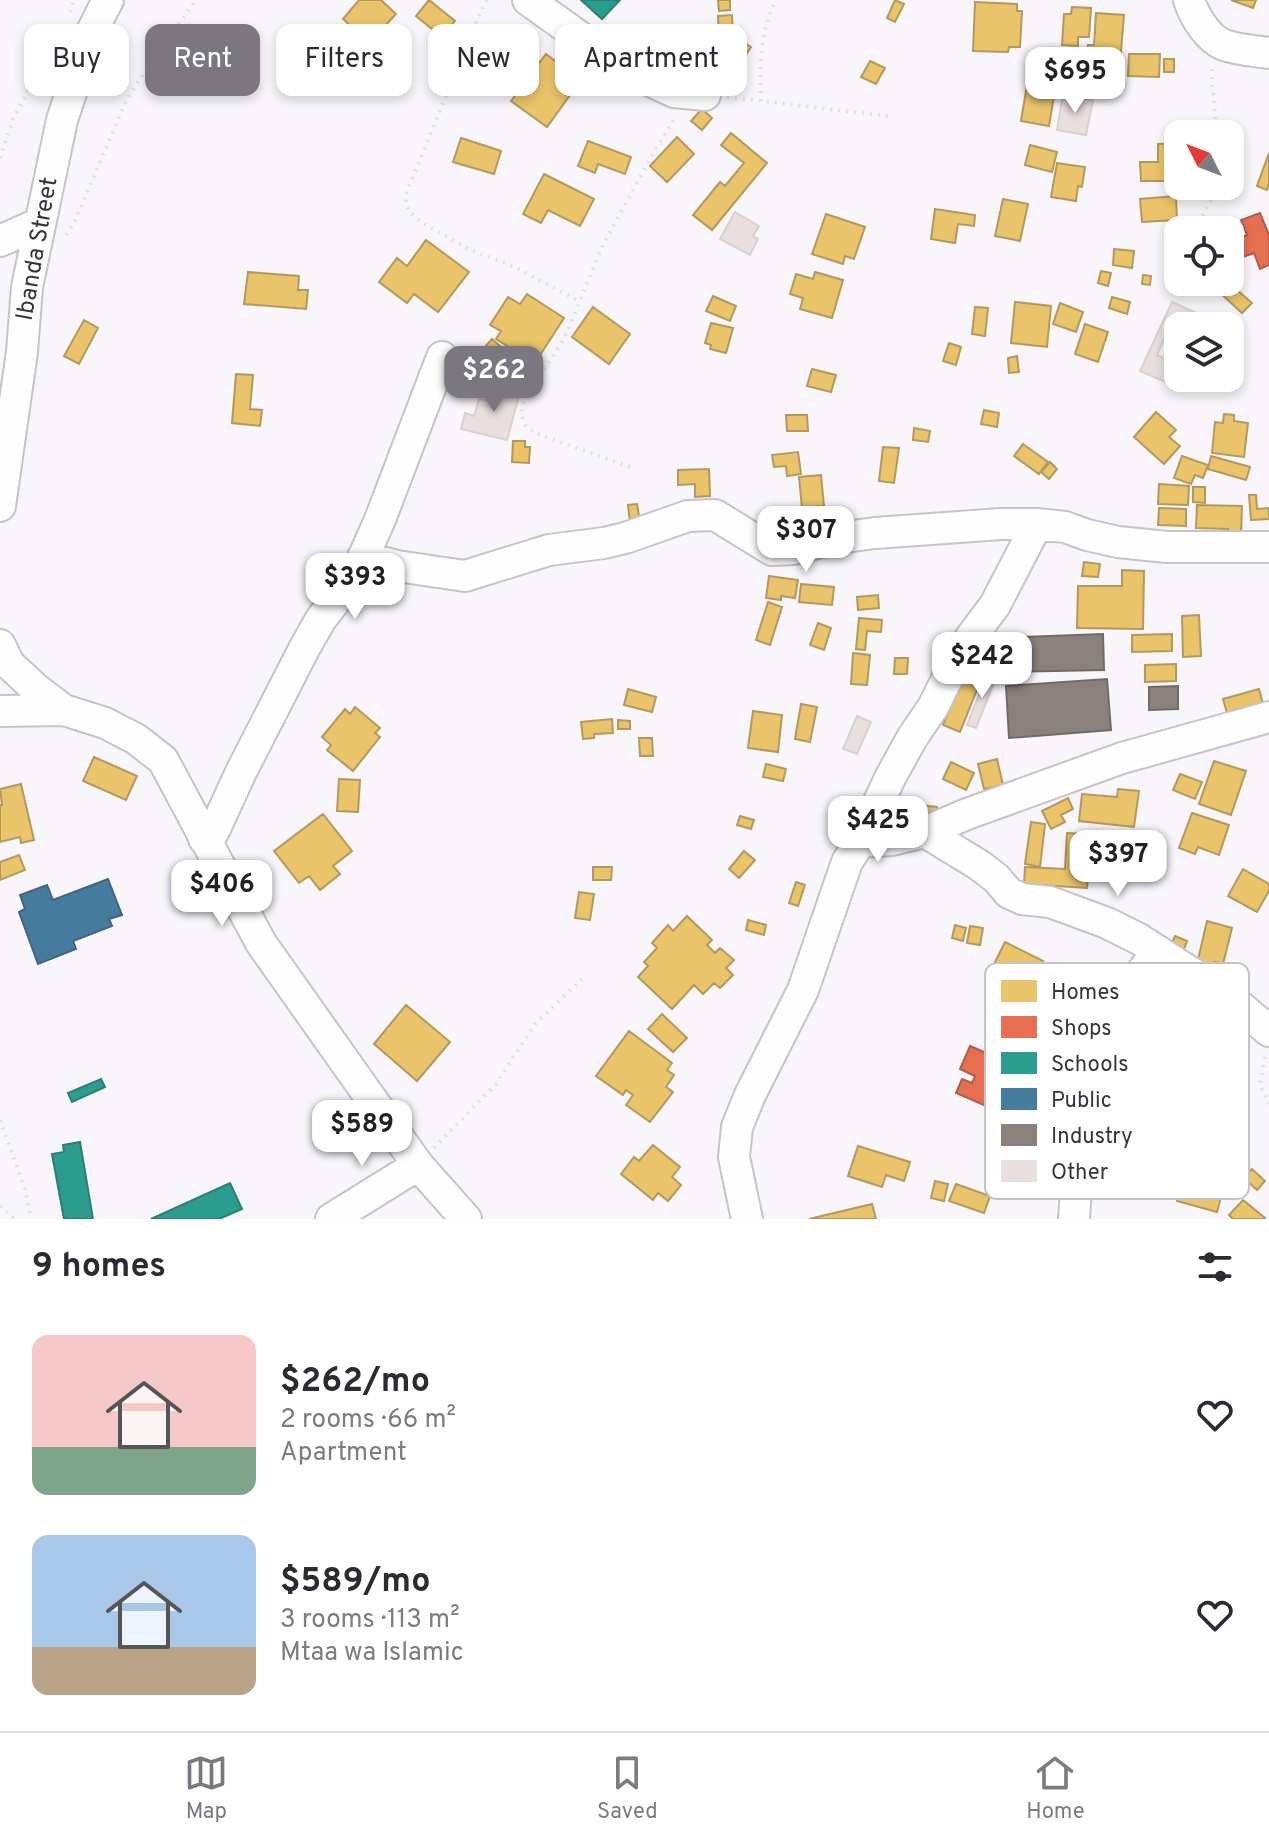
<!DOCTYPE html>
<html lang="en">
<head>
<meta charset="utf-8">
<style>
	:root { --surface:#fff; --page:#f2f2f3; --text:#2b2b33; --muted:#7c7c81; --line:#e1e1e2; --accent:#7b7780 }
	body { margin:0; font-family:Overpass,sans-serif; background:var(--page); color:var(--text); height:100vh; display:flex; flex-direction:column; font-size:30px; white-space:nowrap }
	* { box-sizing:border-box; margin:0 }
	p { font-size:26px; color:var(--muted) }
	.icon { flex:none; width:44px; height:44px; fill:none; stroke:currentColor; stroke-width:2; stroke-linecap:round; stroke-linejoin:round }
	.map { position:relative; height:1219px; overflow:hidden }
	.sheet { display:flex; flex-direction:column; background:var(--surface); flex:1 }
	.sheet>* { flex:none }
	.banner { position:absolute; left:24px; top:24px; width:800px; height:72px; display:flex; gap:16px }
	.needle { width:52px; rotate:312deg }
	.buttons { position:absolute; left:1164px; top:120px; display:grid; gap:16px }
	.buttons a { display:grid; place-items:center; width:80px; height:80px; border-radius:16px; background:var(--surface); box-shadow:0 4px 12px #0003; font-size:40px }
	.price { position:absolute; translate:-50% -68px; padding:0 18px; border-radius:16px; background:#fff; color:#222; font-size:26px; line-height:52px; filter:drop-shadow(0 2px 4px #0008) }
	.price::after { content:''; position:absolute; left:50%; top:48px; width:24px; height:18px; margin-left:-12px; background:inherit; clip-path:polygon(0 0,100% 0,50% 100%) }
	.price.current { background:var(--accent); color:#fff }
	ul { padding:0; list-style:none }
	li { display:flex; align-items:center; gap:24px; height:200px; padding:0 32px }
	li span { display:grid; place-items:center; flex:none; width:224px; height:160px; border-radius:16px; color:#555 }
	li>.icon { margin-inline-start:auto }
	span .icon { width:96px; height:96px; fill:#fffc; stroke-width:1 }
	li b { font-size:34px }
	h2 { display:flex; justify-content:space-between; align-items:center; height:96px; padding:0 32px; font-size:34px }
	.pill { padding:0 28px; border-radius:16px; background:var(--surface); box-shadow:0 4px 12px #0003; font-size:28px; line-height:72px }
	.pill.current { background:var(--accent); color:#fff }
	.dock { display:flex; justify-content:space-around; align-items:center; height:112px; border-top:2px solid var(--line); background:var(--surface); font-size:22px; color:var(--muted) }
	.dock a { display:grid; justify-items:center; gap:4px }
	.dock .current { color:var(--accent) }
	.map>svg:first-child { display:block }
	.homes { fill:#e9c46a; stroke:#b4985d; stroke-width:2 }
	.shops { fill:#e76f51; stroke:#b25d4b; stroke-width:2 }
	.schools { fill:#2a9d8f; stroke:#2e7d77; stroke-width:2 }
	.public { fill:#457b9d; stroke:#416580; stroke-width:2 }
	.industry { fill:#8a817c; stroke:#716a69; stroke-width:2 }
	.building { fill:#e9dfdf; stroke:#d8d0d1; stroke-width:2 }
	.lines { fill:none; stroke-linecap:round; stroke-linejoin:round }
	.minor-casing { stroke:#c6c3ca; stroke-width:34 }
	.path { stroke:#e0e0e1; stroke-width:4; stroke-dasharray:2 6; stroke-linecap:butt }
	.minor { stroke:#fefefe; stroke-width:30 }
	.labels { text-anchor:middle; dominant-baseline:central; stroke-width:8; stroke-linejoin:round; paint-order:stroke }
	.street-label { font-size:24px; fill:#38333e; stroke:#fff }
	.key { fill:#fff; stroke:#c3c2c5; stroke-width:2 }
	.key-label { font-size:22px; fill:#38333e }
</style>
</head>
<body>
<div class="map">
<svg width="1269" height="1219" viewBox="0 0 1269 1219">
	<rect width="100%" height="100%" fill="#f8f6fa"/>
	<!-- homes -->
	<path class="homes" d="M 359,0 L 381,0 L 396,14 L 369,43 L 343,19 Z
		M 429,0 L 455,21 L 442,37 L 416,16 Z
		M 718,0 L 730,0 L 730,10 L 719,11 Z
		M 895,0 L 904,4 L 895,22 L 887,18 Z
		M 1231,0 L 1256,0 L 1253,8 Z
		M 975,2 L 1017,4 L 1017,11 L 1022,11 L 1020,47 L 1009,47 L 1008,52 L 973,51 Z
		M 1072,7 L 1091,8 L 1089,37 L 1078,37 L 1078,46 L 1062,45 L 1064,14 L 1071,14 Z
		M 1096,13 L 1124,15 L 1119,75 L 1098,73 L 1099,58 L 1087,57 L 1088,45 L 1094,45 Z
		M 732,15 L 733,35 L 719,35 L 718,16 Z
		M 733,35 L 751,47 L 731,77 L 713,65 Z
		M 546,54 L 581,80 L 547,127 L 511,101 Z
		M 1129,54 L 1160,54 L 1159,77 L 1128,76 Z
		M 1164,59 L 1174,59 L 1174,72 L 1164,72 Z
		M 870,61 L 885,68 L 876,84 L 861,77 Z
		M 1047,65 L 1068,70 L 1066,82 L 1045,77 Z
		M 1027,85 L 1055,90 L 1049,126 L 1021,121 Z
		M 702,109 L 712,118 L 702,130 L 691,121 Z
		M 731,133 L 767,163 L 712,230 L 693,215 L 720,182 L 725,186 L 744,163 L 721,145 Z
		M 677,137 L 694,154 L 667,182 L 650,166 Z
		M 461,138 L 501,151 L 494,174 L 453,162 Z
		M 588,141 L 631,157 L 625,174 L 598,164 L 595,173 L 578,166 Z
		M 1177,143 L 1177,181 L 1141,181 L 1140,162 L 1158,162 L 1158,144 Z
		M 1030,145 L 1057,152 L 1052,172 L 1025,165 Z
		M 1269,153 L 1269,183 L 1267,190 L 1257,186 Z
		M 1057,163 L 1085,167 L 1082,187 L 1078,186 L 1076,201 L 1051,197 Z
		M 544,174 L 594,199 L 580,226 L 548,210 L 541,223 L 523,214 Z
		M 1176,196 L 1177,220 L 1142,222 L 1140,199 Z
		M 1003,199 L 1028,204 L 1020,241 L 995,236 Z
		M 935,209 L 975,215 L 974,226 L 958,224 L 955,243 L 931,239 Z
		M 826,214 L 865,227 L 854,259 L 845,256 L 843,264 L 812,254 Z
		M 426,240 L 469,272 L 438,312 L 414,294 L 407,303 L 379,282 L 397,258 L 407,266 Z
		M 1114,249 L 1134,251 L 1132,268 L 1113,265 Z
		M 1101,271 L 1111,273 L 1108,286 L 1098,283 Z
		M 248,272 L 299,276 L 298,290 L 308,290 L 306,309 L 244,304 Z
		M 815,272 L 843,280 L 832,318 L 800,309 L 803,298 L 790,294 L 796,274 L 813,279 Z
		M 1143,275 L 1151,276 L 1150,285 L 1142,284 Z
		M 1228,282 L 1252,303 L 1242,313 L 1219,292 Z
		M 527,294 L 564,318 L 535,363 L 496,339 L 501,331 L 490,325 L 508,297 L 520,304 Z
		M 713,296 L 736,306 L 730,321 L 706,311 Z
		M 1112,297 L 1130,302 L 1127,314 L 1109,308 Z
		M 1015,302 L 1051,306 L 1047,347 L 1011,343 Z
		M 1060,303 L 1083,312 L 1076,332 L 1053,324 Z
		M 593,307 L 630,334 L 609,364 L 572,337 Z
		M 975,307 L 988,308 L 985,336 L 972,334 Z
		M 84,320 L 98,328 L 79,364 L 64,356 Z
		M 711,323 L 733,328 L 726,353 L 710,349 L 711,345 L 705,343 Z
		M 1085,324 L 1108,332 L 1098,362 L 1075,354 Z
		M 492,339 L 525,368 L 508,386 L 476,357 Z
		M 949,343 L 961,347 L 956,365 L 943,361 Z
		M 1017,356 L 1019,372 L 1009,373 L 1008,358 Z
		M 812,369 L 836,375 L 831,392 L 807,386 Z
		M 236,374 L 253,375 L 250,409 L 262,410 L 260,426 L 232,423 Z
		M 984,410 L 999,413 L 997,427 L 981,424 Z
		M 1156,412 L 1176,430 L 1169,437 L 1180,446 L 1164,464 L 1134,437 Z
		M 1224,414 L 1234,415 L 1234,421 L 1248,423 L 1244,457 L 1212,453 L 1215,422 L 1223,423 Z
		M 786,415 L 807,415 L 808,431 L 787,431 Z
		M 914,428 L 930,431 L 928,442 L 913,440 Z
		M 513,441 L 525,441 L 525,447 L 530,447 L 529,463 L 512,462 Z
		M 1023,444 L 1048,462 L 1039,474 L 1014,456 Z
		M 883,447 L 899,448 L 894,483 L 879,481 Z
		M 798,452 L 801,474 L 787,476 L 786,466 L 774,467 L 772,455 Z
		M 1182,456 L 1208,465 L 1203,478 L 1195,475 L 1191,484 L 1174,478 Z
		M 1211,456 L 1250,467 L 1246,480 L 1208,469 Z
		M 1050,462 L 1057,469 L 1049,479 L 1041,472 Z
		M 709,469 L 710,496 L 695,497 L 695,484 L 678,485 L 678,470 Z
		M 821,475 L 824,506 L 802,508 L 799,477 Z
		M 1159,484 L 1189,486 L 1188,505 L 1158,504 Z
		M 1193,487 L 1205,487 L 1205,503 L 1193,502 Z
		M 1249,495 L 1256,495 L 1257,509 L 1269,508 L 1269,519 L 1251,520 Z
		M 637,504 L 640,522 L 630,523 L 628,505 Z
		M 1197,505 L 1242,506 L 1241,537 L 1228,537 L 1228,529 L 1196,528 Z
		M 1159,508 L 1186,509 L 1186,526 L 1158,525 Z
		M 1084,562 L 1100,564 L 1098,577 L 1082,576 Z
		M 1122,570 L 1144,571 L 1143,629 L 1077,628 L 1078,586 L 1122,586 Z
		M 769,576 L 798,580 L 795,598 L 781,596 L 781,600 L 766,598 Z
		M 801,584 L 834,587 L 832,605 L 799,602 Z
		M 878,595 L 879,608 L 858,610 L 857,597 Z
		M 768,602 L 782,607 L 770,645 L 756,640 Z
		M 1199,615 L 1201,656 L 1183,657 L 1182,616 Z
		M 859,618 L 882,620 L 881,632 L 867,631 L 865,650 L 856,649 Z
		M 818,623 L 831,628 L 824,650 L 810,645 Z
		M 1172,634 L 1172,651 L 1132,652 L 1132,635 Z
		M 976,643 L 993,650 L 960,732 L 943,725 Z
		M 853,653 L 870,655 L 867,685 L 851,684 Z
		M 895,658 L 908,658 L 907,674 L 894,674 Z
		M 1176,664 L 1176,681 L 1145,682 L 1145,665 Z
		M 628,689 L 656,697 L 652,712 L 624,705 Z
		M 1259,689 L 1263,704 L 1227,713 L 1223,699 Z
		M 801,704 L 817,707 L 810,742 L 795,739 Z
		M 355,707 L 380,728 L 375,733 L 380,737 L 353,771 L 327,750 L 331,745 L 322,737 L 345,709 L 350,714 Z
		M 753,711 L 782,715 L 778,752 L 748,748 Z
		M 612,719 L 613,733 L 594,734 L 594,738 L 583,739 L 581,722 Z
		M 618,720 L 630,721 L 630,729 L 618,729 Z
		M 639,738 L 652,738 L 653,756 L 640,756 Z
		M 94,757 L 137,776 L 126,800 L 83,781 Z
		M 997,759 L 1003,785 L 984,789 L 978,764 Z
		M 1214,761 L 1246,771 L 1231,815 L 1199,804 Z
		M 951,762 L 974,773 L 966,790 L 943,779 Z
		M 766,764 L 786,769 L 783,781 L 763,777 Z
		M 1180,774 L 1202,782 L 1195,799 L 1173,790 Z
		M 339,779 L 360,780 L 358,812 L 337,811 Z
		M 21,784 L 34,840 L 21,843 L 20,837 L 0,842 L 0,805 L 2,805 L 0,789 Z
		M 1118,789 L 1139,791 L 1134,827 L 1079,821 L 1082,794 L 1117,797 Z
		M 1068,798 L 1073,809 L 1061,815 L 1065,822 L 1051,829 L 1042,811 Z
		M 918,805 L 937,807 L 935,819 L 916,816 Z
		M 1192,813 L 1229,825 L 1219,855 L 1198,847 L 1195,854 L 1179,848 Z
		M 323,814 L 352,851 L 333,866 L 340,874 L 320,890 L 309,876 L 299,883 L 274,851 Z
		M 740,816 L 754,820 L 751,829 L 737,825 Z
		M 1031,822 L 1045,824 L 1040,867 L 1025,864 Z
		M 1113,831 L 1127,833 L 1122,861 L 1108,859 Z
		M 1067,833 L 1084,834 L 1083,848 L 1096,849 L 1095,865 L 1089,865 L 1087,888 L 1024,884 L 1025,867 L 1065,869 Z
		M 744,851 L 755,860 L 739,878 L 729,869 Z
		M 19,855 L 25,870 L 0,880 L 0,862 Z
		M 593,867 L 612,867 L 611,880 L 593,880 Z
		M 1243,869 L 1269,884 L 1269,891 L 1257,912 L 1228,896 Z
		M 796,882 L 805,885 L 798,906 L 789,903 Z
		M 579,892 L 594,894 L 590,920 L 575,918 Z
		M 687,916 L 712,940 L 707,945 L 715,953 L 720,948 L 734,960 L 726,968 L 733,975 L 720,988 L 714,983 L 703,994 L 694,985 L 672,1009 L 638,977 L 648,966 L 644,962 L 657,948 L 652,943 L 668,925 L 673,931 Z
		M 748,920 L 766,925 L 764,935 L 746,930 Z
		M 1207,921 L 1232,928 L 1223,964 L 1215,962 L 1214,968 L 1197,964 Z
		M 955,925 L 966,928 L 963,941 L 952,938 Z
		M 970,926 L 983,928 L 980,945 L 967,943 Z
		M 1175,936 L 1187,941 L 1181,957 L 1168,952 Z
		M 1005,942 L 1043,961 L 1028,990 L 990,972 Z
		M 406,1005 L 450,1042 L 417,1081 L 374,1044 Z
		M 662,1014 L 687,1038 L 673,1052 L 648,1029 Z
		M 629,1031 L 672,1063 L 667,1070 L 674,1075 L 666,1087 L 673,1092 L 650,1122 L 626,1105 L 633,1095 L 626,1090 L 623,1095 L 596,1076 Z
		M 653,1145 L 680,1167 L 672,1177 L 681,1185 L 668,1201 L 658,1193 L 653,1200 L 621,1174 L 634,1157 L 639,1161 Z
		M 858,1146 L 910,1162 L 904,1181 L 886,1175 L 882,1187 L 848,1176 Z
		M 1252,1169 L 1265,1181 L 1257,1190 L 1244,1178 Z
		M 1206,1177 L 1225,1183 L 1217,1212 L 1177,1201 L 1181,1187 L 1201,1193 Z
		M 935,1181 L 948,1184 L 944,1201 L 931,1198 Z
		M 956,1184 L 990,1196 L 984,1213 L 949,1201 Z
		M 1243,1200 L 1265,1218 L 1265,1219 L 1233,1219 L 1229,1215 Z
		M 872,1204 L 876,1219 L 809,1219 Z"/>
	<!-- shops -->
	<path class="shops" d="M 1260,213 L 1269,235 L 1269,265 L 1260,269 L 1254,253 L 1243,257 L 1236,239 L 1247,235 L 1241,220 Z
		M 970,1046 L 1024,1069 L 1017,1086 L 1008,1082 L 1004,1093 L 1015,1097 L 1007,1115 L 956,1093 L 962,1079 L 972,1083 L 975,1076 L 960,1069 Z"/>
	<!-- schools -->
	<path class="schools" d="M 581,0 L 620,0 L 602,19 Z
		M 101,1079 L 105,1087 L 72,1102 L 68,1093 Z
		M 80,1142 L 93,1219 L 64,1219 L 52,1154 L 64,1152 L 63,1145 Z
		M 230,1183 L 242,1209 L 219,1219 L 151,1219 Z"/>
	<!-- public -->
	<path class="public" d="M 108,879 L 122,915 L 109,919 L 112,926 L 73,941 L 76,949 L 38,964 L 19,912 L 25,909 L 20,895 L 47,885 L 53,900 Z"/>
	<!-- industry -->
	<path class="industry" d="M 1103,634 L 1104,670 L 996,672 L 995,638 Z
		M 1107,679 L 1111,730 L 1009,738 L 1006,686 Z
		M 1178,686 L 1178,709 L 1149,710 L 1149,687 Z"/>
	<!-- building -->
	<path class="building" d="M 1063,94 L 1093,100 L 1086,135 L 1057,130 Z
		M 735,212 L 759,226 L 753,236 L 758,239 L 750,255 L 720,239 Z
		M 1172,302 L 1203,316 L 1199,326 L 1183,326 L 1172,321 L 1157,355 L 1178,364 L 1170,384 L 1140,371 Z
		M 492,385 L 520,392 L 507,440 L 461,429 L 465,413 L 474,416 L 479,399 L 488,401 Z
		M 988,672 L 997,675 L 976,728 L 967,725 Z
		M 857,716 L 871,722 L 857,754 L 843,749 Z"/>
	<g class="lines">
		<!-- minor casing -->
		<g class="minor-casing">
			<path id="minor" d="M 528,0 L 625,69 L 674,92 L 705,95
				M 1189,0 C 1194,16 1208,39 1224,45 C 1238,50 1255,51 1269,53
				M 0,241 L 40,223
				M 0,506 L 22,352 L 27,287 L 62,120 L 90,35 L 108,0
				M 363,557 L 397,566 L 465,576 L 549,550 L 604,543 L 625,538 L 688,516 L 715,515 L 772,550 L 793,549 L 838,538 L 875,533 L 1001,524 L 1037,524 L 1065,527 L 1087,535 L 1118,542 L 1167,547 L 1269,547
				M 0,645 L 9,664 L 36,689 L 64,710 L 105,723 L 136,739 L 163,760 L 261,943 L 418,1165 L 466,1219
				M 0,711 L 64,710
				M 925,832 L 979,865 L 996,878 L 1009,893 L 1022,899 L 1050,902 L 1107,923 L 1139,939 L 1229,997 L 1269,1031
				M 204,839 L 213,833 L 241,772 L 305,647 L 321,619 L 356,574 L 381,517 L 442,357
				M 860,842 L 892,840 L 925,832 L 967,814 L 1122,758 L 1269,717
				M 331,1219 L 418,1165
				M 747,1219 L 734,1157 L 737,1127 L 750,1095 L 803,990 L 847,862 L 860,842 L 890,778 L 912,738 L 933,707 L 955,663 L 971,637 L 995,605 L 1037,524
				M 1074,1219 L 1080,1130 L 1087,1073 L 1092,1052 L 1097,1036 L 1121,999 L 1158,951"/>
		</g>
		<!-- path -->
		<path class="path" d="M 487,0 L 478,17 L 406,194 L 406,204 L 410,213 L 423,223 L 468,249 L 515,267 L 579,301
			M 70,12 L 74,0
			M 1212,69 L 1212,83 L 1217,134
			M 727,97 L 888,116
			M 761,101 C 759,66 760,32 776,0
			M 0,158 L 13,119 L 63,28
			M 1195,230 L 1218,186
			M 66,235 L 74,223 L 126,101 L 154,57 L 196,0
			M 1165,284 L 1178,260
			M 630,467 L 535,433 L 525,425 L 521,413 L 524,400 L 564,339 L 603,245 L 655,150 L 675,118
			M 1265,1057 L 1260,1085 L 1269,1104
			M 0,1120 L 25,1189 L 31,1219
			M 434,1148 L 496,1084 L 535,1024 L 582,979
			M 0,1206 L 15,1219"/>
		<!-- minor -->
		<use href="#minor" class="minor"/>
	</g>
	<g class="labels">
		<!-- street labels -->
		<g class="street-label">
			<text transform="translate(38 249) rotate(-80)">Ibanda Street</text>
		</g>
	</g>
	<!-- legend -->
	<rect x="985" y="963" width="264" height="236" rx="12" class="key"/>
	<rect x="1001" y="980" width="36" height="22" fill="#e9c46a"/>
	<rect x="1001" y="1016" width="36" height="22" fill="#e76f51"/>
	<rect x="1001" y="1052" width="36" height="22" fill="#2a9d8f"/>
	<rect x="1001" y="1088" width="36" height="22" fill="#457b9d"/>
	<rect x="1001" y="1124" width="36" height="22" fill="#8a817c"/>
	<rect x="1001" y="1160" width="36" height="22" fill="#e9dfdf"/>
	<g class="key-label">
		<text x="1051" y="999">Homes</text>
		<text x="1051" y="1035">Shops</text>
		<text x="1051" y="1071">Schools</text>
		<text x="1051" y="1107">Public</text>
		<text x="1051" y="1143">Industry</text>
		<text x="1051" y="1179">Other</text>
	</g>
</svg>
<div class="buttons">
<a><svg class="needle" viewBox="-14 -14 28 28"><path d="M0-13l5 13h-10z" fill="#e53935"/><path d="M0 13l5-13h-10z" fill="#7c7c81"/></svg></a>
<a><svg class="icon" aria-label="locate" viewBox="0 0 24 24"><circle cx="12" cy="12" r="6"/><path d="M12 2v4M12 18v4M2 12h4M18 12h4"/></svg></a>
<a><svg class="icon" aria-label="layers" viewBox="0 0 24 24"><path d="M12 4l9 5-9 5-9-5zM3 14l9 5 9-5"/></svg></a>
</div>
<b class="price" style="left:1075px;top:115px">$695</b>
<b class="price current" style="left:494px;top:414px">$262</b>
<b class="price" style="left:806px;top:574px">$307</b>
<b class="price" style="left:355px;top:621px">$393</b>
<b class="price" style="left:982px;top:700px">$242</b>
<b class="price" style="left:878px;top:864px">$425</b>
<b class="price" style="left:1118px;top:898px">$397</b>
<b class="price" style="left:222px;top:928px">$406</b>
<b class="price" style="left:362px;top:1168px">$589</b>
<div class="banner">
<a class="pill">Buy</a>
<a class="pill current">Rent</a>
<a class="pill">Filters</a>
<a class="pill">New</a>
<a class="pill">Apartment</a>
</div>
</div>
<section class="sheet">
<h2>9 homes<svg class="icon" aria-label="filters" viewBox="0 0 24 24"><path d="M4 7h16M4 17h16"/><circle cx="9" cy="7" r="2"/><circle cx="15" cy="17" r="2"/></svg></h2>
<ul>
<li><span style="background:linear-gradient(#f6c9c9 70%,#7fa58c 0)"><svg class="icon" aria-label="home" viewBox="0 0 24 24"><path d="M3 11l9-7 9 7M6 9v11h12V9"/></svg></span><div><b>$262/mo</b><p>2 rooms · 66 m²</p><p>Apartment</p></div><svg class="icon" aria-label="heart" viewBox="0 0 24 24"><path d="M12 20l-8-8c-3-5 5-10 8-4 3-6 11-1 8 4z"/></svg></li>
<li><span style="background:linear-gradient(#a9c7e8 70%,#b9a48a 0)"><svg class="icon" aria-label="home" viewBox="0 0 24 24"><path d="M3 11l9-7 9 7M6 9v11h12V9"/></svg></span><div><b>$589/mo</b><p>3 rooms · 113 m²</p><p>Mtaa wa Islamic</p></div><svg class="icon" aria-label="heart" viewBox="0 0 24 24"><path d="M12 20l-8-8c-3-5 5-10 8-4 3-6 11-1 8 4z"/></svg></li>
</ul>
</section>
<nav class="dock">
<a class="current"><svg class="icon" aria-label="map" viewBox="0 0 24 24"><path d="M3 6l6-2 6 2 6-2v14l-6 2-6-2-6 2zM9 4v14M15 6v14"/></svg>Map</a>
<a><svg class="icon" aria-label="saved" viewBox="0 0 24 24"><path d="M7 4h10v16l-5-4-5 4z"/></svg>Saved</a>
<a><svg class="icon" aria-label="home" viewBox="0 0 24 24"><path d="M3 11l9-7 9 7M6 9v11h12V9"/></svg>Home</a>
</nav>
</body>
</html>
